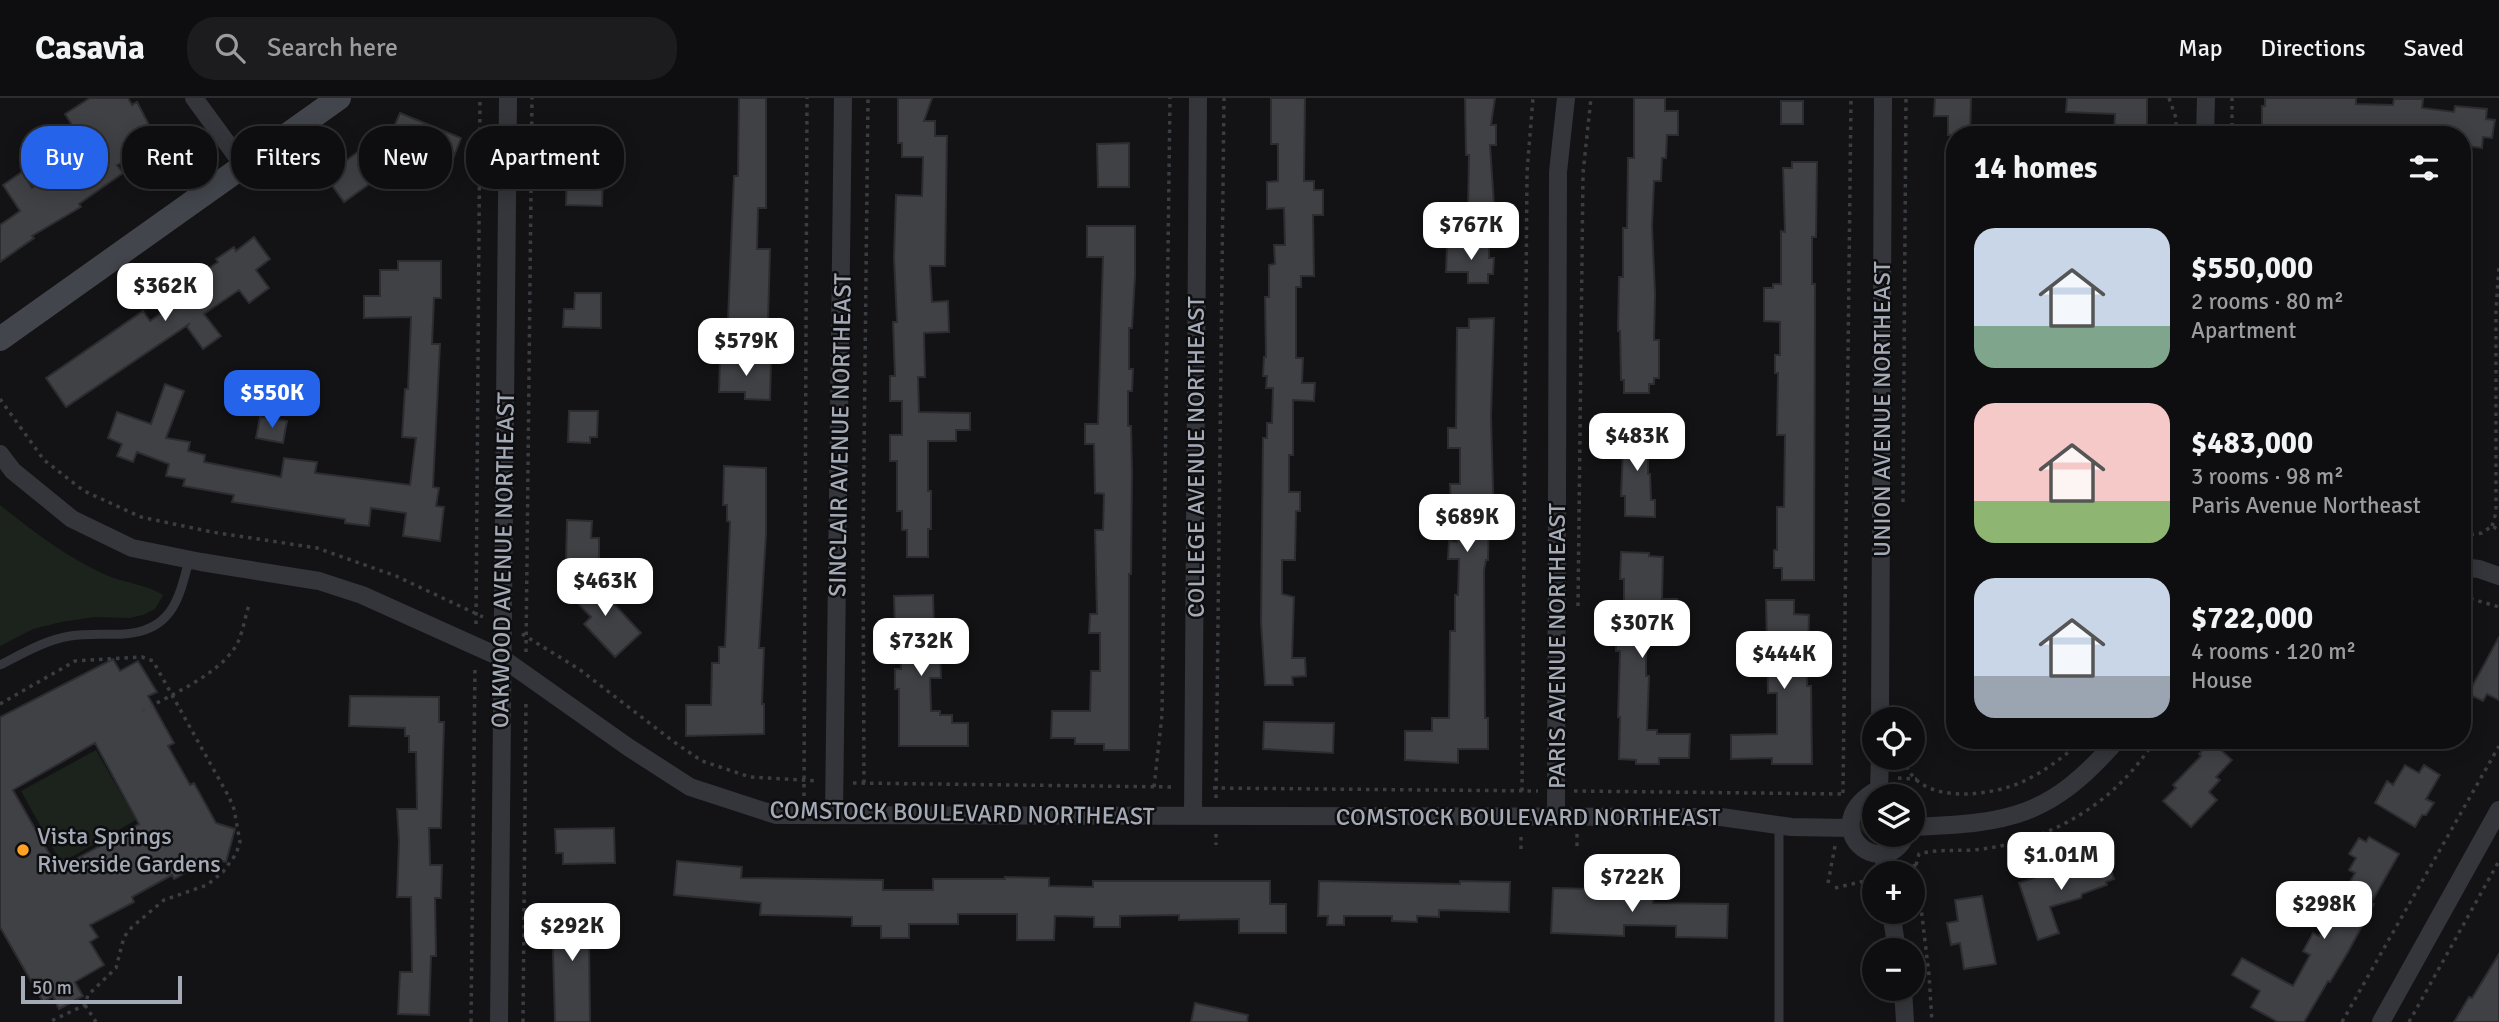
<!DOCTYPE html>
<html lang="en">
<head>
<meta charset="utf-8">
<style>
	:root { --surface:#0e0e10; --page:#1c1c1e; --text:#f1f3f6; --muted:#9b9c9f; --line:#2e2e30; --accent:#2563eb }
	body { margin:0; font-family:Signika,sans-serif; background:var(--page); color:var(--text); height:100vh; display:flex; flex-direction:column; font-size:26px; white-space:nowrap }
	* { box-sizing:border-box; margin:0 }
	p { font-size:23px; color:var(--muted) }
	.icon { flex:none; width:38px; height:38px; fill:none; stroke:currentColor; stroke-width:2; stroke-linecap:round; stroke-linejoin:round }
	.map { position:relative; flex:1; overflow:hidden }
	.panel { position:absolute; left:1946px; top:28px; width:525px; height:623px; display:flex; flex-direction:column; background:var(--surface); border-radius:28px; box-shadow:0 4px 18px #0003,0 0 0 2px var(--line) }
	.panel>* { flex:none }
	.banner { position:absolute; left:21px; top:28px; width:665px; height:63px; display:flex; gap:14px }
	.controls { position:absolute; left:1862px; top:609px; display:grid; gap:14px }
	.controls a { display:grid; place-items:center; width:63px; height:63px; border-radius:50%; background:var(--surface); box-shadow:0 4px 18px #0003,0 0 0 2px var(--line); font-size:35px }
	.scale { position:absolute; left:21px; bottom:18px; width:161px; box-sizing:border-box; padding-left:7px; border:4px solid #a4abb7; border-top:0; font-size:19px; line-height:24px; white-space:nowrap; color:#a4abb7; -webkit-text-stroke:5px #0e0e10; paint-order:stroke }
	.price { position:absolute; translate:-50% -60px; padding:0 16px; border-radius:14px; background:#fff; color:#222; font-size:23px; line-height:46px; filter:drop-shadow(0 2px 4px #0008) }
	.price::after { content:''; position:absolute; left:50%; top:42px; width:21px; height:16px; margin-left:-10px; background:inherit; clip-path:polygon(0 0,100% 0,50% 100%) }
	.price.selected { background:var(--accent); color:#fff }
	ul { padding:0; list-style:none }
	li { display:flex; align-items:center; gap:21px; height:175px; padding:0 28px }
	li span { display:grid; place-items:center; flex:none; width:196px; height:140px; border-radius:21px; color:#555 }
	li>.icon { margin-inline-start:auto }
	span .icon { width:84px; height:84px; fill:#fffc; stroke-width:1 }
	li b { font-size:30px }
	h2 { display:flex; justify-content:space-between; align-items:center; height:84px; padding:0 28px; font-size:30px }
	.pill { padding:0 24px; border-radius:28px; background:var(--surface); box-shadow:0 4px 18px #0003,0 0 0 2px var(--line); font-size:24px; line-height:63px }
	.pill.selected { background:var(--accent); color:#fff }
	header { display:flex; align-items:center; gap:42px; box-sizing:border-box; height:98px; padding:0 35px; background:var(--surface); border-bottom:2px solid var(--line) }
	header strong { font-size:33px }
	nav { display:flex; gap:38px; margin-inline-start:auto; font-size:24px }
	.search { width:490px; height:63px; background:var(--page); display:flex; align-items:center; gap:18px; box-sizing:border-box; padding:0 24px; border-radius:28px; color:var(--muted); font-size:26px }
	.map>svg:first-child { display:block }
	.green { fill:#1b231c }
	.building { fill:#3f4145; stroke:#2d2d31; stroke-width:2; fill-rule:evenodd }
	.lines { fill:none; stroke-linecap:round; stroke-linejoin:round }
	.path { stroke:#3a3d42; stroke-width:3.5; stroke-dasharray:3.5 5; stroke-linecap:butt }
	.lane { stroke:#34363b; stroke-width:9 }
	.street { stroke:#34363b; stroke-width:18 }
	.secondary { stroke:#42454b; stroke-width:24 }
	.poi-dot { fill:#ffa122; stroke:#0e0e10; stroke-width:2.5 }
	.labels { text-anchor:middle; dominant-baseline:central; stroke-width:5; stroke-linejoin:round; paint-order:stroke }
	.street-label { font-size:24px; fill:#a4abb7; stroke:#0e0e10 }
	.poi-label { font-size:24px; fill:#a4abb7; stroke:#0e0e10; text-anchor:start }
</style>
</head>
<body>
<header>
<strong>Casavia</strong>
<div class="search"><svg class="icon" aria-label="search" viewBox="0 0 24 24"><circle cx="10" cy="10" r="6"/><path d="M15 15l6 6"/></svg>Search here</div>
<nav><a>Map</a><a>Directions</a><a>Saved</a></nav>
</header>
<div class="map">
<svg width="2499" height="924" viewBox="0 0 2499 924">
	<rect width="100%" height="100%" fill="#131315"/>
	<!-- green -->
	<path class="green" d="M 0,407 C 34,434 66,459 106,477 C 125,485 145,486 163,497 L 155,511 L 143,517 L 130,520 L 95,519 L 61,524 L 33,531 L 0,548 Z
		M 96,652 L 136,722 L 61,765 L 21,693 Z
		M 1874,712 L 1874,737 L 1888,737 L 1876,745 L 1860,732 L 1860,726 Z"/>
	<!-- building -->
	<path class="building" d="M 90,0 L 128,0 L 132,7 L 137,4 L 159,46 L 117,67 L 123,75 L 79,106 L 81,109 L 32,138 L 34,140 L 0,164 L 0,127 L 20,113 L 3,87 L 22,74 L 32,90 L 60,74 L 61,77 L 91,57 L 65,16 Z
		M 739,0 L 766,0 L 766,110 L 758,110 L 757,151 L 770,151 L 768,223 L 728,222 L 734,78 L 738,78 Z
		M 898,0 L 932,0 L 924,23 L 935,23 L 935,38 L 947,38 L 945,168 L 930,168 L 932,204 L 948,203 L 949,234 L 924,235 L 925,279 L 918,279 L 919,314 L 970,315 L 970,332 L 956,332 L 956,343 L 928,343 L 928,393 L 931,393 L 931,431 L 928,431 L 928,459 L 907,459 L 907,432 L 902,432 L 902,413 L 897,413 L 897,363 L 890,363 L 890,337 L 902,337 L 902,303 L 890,303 L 890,278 L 895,278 L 893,224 L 897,224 L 894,159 L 896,97 L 922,98 L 923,59 L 902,59 L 902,45 L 898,45 Z
		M 1271,0 L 1305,0 L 1304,83 L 1314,83 L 1314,92 L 1323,92 L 1323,117 L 1313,117 L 1314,178 L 1301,178 L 1301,189 L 1296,189 L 1296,260 L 1303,260 L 1302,285 L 1315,285 L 1314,303 L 1293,302 L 1293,357 L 1289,357 L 1289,394 L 1300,394 L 1300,413 L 1296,413 L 1295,462 L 1282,462 L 1282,496 L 1294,499 L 1292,560 L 1305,560 L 1306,578 L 1292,579 L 1293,587 L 1265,587 L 1261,524 L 1263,340 L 1267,340 L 1267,325 L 1272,325 L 1273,290 L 1266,290 L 1267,278 L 1263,278 L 1264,259 L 1266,259 L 1265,199 L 1269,199 L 1269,167 L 1275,166 L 1274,147 L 1285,147 L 1284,110 L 1267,111 L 1267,84 L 1278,83 L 1278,46 L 1271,46 Z
		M 1465,0 L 1495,0 L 1491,27 L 1496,27 L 1496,47 L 1490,47 L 1494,107 L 1488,107 L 1488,115 L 1468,114 L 1469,57 L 1466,57 Z
		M 1634,0 L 1665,0 L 1665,13 L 1678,13 L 1678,37 L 1667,37 L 1666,60 L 1662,60 L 1661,83 L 1654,83 L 1652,128 L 1655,195 L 1654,242 L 1659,242 L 1659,280 L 1654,280 L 1654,286 L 1649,286 L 1649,295 L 1624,295 L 1624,282 L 1621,282 L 1620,233 L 1618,233 L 1619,179 L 1623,179 L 1623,130 L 1627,130 L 1628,60 L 1634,60 Z
		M 1935,0 L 1971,0 L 1970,37 L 1948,37 L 1948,18 L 1934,18 Z
		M 2067,0 L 2147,0 L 2147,37 L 2114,37 L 2115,16 L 2066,14 Z
		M 2265,0 L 2356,0 L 2356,6 L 2393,7 L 2394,1 L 2423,1 L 2422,10 L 2454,14 L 2455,8 L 2487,11 L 2486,21 L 2495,22 L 2492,40 L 2483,39 L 2482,50 L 2462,47 L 2462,37 L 2376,37 L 2376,33 L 2291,31 L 2291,37 L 2262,37 L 2262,8 L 2265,8 Z
		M 1781,3 L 1803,3 L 1803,26 L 1781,26 Z
		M 400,15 L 461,40 L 449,71 L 387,45 Z
		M 1129,45 L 1129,89 L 1098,89 L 1097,46 Z
		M 366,48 L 385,75 L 344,104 L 325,78 Z
		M 590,52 L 612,53 L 611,79 L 603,79 L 602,108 L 566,107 L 567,77 L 589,78 Z
		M 1792,64 L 1817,64 L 1816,139 L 1812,139 L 1812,186 L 1815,186 L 1814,482 L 1782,482 L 1782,470 L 1774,470 L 1774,452 L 1777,452 L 1777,409 L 1784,409 L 1785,337 L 1777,337 L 1778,275 L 1775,275 L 1775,257 L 1780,257 L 1780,224 L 1764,223 L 1764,190 L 1773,190 L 1773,186 L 1781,186 L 1781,133 L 1785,134 L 1783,70 L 1792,70 Z
		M 1087,128 L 1135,128 L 1135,178 L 1132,230 L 1129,230 L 1129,271 L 1133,271 L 1132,293 L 1128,293 L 1128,328 L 1131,328 L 1132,374 L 1131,476 L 1129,476 L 1129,652 L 1104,652 L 1104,646 L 1075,646 L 1075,640 L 1051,640 L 1052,613 L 1090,613 L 1091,573 L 1100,573 L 1100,535 L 1089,535 L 1090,516 L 1097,516 L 1095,432 L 1103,432 L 1104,396 L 1095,395 L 1094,346 L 1085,346 L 1085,326 L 1098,326 L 1103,159 L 1087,159 Z
		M 254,139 L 270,161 L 256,172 L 269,190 L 249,205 L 239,192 L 204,216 L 221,238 L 203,251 L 187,229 L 188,227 L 66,309 L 46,280 L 143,213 L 150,223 L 187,197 L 181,189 L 218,164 L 216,161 L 234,149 L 236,153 Z
		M 1447,148 L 1489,148 L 1489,160 L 1494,160 L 1493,176 L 1488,176 L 1488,185 L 1468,185 L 1468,174 L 1446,174 Z
		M 398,163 L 441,163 L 441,200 L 434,200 L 432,246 L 440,246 L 433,389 L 439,390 L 436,408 L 444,409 L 440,443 L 403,438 L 406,415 L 371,410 L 369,428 L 345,425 L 345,421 L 232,404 L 234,397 L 183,388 L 185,381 L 166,378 L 169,366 L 137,354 L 133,364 L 117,358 L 122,346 L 108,340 L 117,314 L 151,326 L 165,286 L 184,293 L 166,340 L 190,344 L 188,353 L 205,357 L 204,364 L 281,379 L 284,360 L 317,364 L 315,375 L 410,387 L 416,340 L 402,339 L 405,291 L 408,291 L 411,219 L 364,220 L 364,198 L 380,198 L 380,172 L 398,172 Z
		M 575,195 L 601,195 L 601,230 L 563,229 L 564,211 L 574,211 Z
		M 1494,220 L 1491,319 L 1494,425 L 1489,425 L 1488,462 L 1486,462 L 1484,472 L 1485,620 L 1488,620 L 1488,651 L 1458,651 L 1458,665 L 1405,662 L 1405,633 L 1432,633 L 1432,620 L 1449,620 L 1450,533 L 1455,533 L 1455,497 L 1458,497 L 1459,461 L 1448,461 L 1449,443 L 1457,444 L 1459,409 L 1451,409 L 1450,386 L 1460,386 L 1460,350 L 1448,350 L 1448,330 L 1456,330 L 1457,230 L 1469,230 L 1469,221 Z
		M 720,261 L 771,262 L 770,302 L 745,301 L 745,294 L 719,294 Z
		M 569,313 L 598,313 L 597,339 L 590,339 L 590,345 L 568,344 Z
		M 260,319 L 287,323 L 283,345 L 256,340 Z
		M 1624,328 L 1648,328 L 1648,376 L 1650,376 L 1651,402 L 1655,402 L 1655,419 L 1625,418 L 1625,398 L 1621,398 Z
		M 724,368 L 766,370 L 766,436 L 759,550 L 764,550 L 762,606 L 764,606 L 764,636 L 686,638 L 686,607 L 711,607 L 712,565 L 719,565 L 719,549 L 725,549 L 730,424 L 727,423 L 727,407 L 723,407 Z
		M 567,422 L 592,423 L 591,440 L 599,440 L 599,466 L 566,465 Z
		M 1621,454 L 1649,455 L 1649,458 L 1663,459 L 1662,501 L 1677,501 L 1677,526 L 1658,526 L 1658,530 L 1646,530 L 1646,578 L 1649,578 L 1647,632 L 1657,632 L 1657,636 L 1690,636 L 1689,660 L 1659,660 L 1659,666 L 1636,666 L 1636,662 L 1619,661 L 1620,619 L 1618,619 L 1620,553 L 1616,553 L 1616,515 L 1624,515 L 1624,481 L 1620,481 Z
		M 588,478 L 641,535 L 615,559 L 584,526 L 591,519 L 569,496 Z
		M 933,497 L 935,559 L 940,559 L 941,580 L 930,580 L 931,613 L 940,613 L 940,617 L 952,617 L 952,625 L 968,625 L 968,648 L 899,648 L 899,591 L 895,591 L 895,571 L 901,571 L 901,531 L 895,531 L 894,498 Z
		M 1766,502 L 1794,502 L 1794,516 L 1809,517 L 1807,588 L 1811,588 L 1812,666 L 1772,666 L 1772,660 L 1731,661 L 1731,637 L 1777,636 L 1777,595 L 1768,595 Z
		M 2499,539 L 2499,602 L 2487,596 L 2483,603 L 2468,596 Z
		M 113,561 L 120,573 L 138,563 L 157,594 L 148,598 L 174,645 L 168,648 L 190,687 L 194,685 L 216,725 L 235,731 L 226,764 L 211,760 L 174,781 L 172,777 L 132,799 L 134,804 L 90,827 L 98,839 L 90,844 L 104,867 L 75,884 L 83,898 L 59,911 L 53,898 L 43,904 L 0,829 L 0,619 ZM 95,645 L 139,726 L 58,771 L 13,692 Z
		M 350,598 L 439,599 L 439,624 L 444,624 L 441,730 L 429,730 L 430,767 L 442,767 L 441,800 L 435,800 L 436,858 L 431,858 L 429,917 L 398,916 L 400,874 L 412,874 L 411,799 L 397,799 L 399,743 L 397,711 L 417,711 L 416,654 L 409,654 L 409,638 L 405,638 L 405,630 L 349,628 Z
		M 1264,624 L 1334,625 L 1333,655 L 1263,651 Z
		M 2211,643 L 2232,662 L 2216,679 L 2220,682 L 2209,694 L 2217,702 L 2191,729 L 2163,703 L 2176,690 L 2173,687 L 2201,658 L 2199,656 Z
		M 2405,667 L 2419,675 L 2424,667 L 2440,677 L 2426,701 L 2434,705 L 2426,717 L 2422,717 L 2415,729 L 2375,705 L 2387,683 L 2393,687 Z
		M 614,730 L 615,765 L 563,766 L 563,755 L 556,755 L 555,731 Z
		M 2369,739 L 2399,756 L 2371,805 L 2374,806 L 2348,854 L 2330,884 L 2328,883 L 2304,924 L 2278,924 L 2251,909 L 2260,893 L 2232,877 L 2242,860 L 2293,888 L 2310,857 L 2303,853 L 2313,835 L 2319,838 L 2355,775 L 2349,772 L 2356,760 L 2349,756 L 2359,740 L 2366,744 Z
		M 2107,761 L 2114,781 L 2106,784 L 2107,787 L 2082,796 L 2081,800 L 2050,809 L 2059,835 L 2038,842 L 2019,785 L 2075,766 L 2076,771 Z
		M 677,763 L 742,769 L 741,780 L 883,782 L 883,792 L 933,792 L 933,781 L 1005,781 L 1005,779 L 1049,780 L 1049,788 L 1093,789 L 1093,783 L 1270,783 L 1270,806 L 1286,806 L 1286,835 L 1239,835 L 1239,821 L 1179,822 L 1179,817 L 1120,818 L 1120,829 L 1094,829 L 1094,819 L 1055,818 L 1054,842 L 1017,842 L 1017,816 L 958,816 L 958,826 L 909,826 L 909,840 L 881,840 L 881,828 L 852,828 L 852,819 L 760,817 L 761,805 L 674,797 Z
		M 1319,783 L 1460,786 L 1460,783 L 1510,784 L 1509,814 L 1439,812 L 1439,819 L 1417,818 L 1417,824 L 1392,823 L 1392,818 L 1344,818 L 1344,827 L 1327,827 L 1328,818 L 1318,818 Z
		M 1553,790 L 1593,791 L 1593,793 L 1653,794 L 1653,805 L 1728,806 L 1727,840 L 1676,839 L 1676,828 L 1624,827 L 1624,838 L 1551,835 Z
		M 1982,798 L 1996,866 L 1964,871 L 1960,845 L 1951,847 L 1947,825 L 1958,823 L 1955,802 Z
		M 556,807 L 593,809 L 591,838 L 589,838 L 590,924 L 555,924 L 553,854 Z
		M 2499,856 L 2499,924 L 2454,924 L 2469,899 L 2472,900 Z
		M 1195,905 L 1248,917 L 1247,924 L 1191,924 Z"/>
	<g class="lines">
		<!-- path -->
		<path class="path" d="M 2169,0 L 2176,20 L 2176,37
			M 2232,37 L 2232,0
			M 0,301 L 44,362 L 84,393 L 141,419 L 212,434 L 317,450 L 396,478 L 483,519
			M 1903,404 L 1906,0
			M 2492,428 L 2496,415 L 2496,213 L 2499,167
			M 2462,438 L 2482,435 L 2492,428 L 2499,432
			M 2462,498 L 2499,509
			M 1578,508 L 1583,75 L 1591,0
			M 476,526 L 480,0
			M 522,536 L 579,571 L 674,644 L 702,663 L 750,679 L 817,683
			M 526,554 L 532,0
			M 0,606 L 75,563 L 142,559 L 153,563 L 229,699 L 234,711 L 240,744 L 236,756 L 223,774 L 207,787 L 164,802 L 132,829 L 124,839 L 116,870 L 88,897 L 85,907 L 49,924
			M 142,613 C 172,596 223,575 238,544 C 243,533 245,519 249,507
			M 1904,660 C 1914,709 1993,699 2026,682 C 2047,672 2065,657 2084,642
			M 1898,680 L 1917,681
			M 853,685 L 1174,689
			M 864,685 L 863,448 L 868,0
			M 1154,689 L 1162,617 L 1170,0
			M 1213,690 L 1538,693
			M 1522,693 L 1527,74 L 1533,0
			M 1574,693 L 1843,696
			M 1843,695 L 1851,0
			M 804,698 L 807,0
			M 1216,700 L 1224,0
			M 1216,736 L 1216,747
			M 1577,736 L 1577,751
			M 1521,751 L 1521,739
			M 1916,767 L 1919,756 C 1937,751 1954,753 1973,752 C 2048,745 2114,707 2155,642
			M 1905,771 L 1916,767 L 1929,877 L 1932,924
			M 1828,785 L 1835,748
			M 1835,790 L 1869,782
			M 85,907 L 96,924
			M 471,924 L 475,569
			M 523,924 L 526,601
			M 2342,924 L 2499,648
			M 2409,924 L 2499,763"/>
		<!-- lane -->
		<path class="lane" d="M 0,567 C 22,556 45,542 70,538 C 88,535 106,537 124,536 C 172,533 179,501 189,462
			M 1779,726 L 1779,924"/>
		<!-- street -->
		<path class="street" d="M 194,0 L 243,67
			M 2205,37 L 2206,0
			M 0,356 L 13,373 L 72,421 L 132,450 L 201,464 L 319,483 L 362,497 L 502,560 L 628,649 L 690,689 L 776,717 L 1721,719 L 1791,729 L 1850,730
			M 2462,469 L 2479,471 L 2499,478
			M 1880,621 L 1883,0
			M 1879,691 L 1880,660
			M 1890,698 L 1879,691 C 1812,727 1882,787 1906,737
			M 834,716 L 843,0
			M 1193,718 L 1198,0
			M 1556,719 L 1558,74 L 1566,0
			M 1913,729 C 2011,725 2050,719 2117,642
			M 1883,756 L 1886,775
			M 1891,814 L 1897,852
			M 1903,891 L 1905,924
			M 499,924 L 508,0
			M 2381,924 L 2499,712"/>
		<!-- secondary -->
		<path class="secondary" d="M 0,241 L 339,0"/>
	</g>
	<!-- markers -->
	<circle class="poi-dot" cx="23" cy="752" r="7"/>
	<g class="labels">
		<!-- street labels -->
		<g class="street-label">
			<text transform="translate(1882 311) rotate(-90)">UNION AVENUE NORTHEAST</text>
			<text transform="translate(840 337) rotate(-89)">SINCLAIR AVENUE NORTHEAST</text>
			<text transform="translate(1196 359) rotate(-90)">COLLEGE AVENUE NORTHEAST</text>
			<text transform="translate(503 462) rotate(-89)">OAKWOOD AVENUE NORTHEAST</text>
			<text transform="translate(1557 548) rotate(-90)">PARIS AVENUE NORTHEAST</text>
			<text transform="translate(962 715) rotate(1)">COMSTOCK BOULEVARD NORTHEAST</text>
			<text x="1528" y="719">COMSTOCK BOULEVARD NORTHEAST</text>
		</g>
		<!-- poi labels -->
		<g class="poi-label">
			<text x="37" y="738">Vista Springs<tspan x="37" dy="28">Riverside Gardens</tspan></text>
		</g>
	</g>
</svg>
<div class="controls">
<a><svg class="icon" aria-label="locate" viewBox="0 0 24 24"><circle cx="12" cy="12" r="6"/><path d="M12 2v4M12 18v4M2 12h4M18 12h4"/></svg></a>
<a><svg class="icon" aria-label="layers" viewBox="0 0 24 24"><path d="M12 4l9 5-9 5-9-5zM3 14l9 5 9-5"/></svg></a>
<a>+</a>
<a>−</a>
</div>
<div class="scale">50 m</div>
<b class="price" style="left:1471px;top:164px">$767K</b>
<b class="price" style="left:165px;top:225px">$362K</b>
<b class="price" style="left:746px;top:280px">$579K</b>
<b class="price selected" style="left:272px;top:332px">$550K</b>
<b class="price" style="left:1637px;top:375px">$483K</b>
<b class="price" style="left:1467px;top:456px">$689K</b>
<b class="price" style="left:605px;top:520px">$463K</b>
<b class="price" style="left:1642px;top:562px">$307K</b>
<b class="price" style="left:921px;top:580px">$732K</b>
<b class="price" style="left:1784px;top:593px">$444K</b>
<b class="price" style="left:2061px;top:794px">$1.01M</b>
<b class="price" style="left:1632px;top:816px">$722K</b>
<b class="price" style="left:2324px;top:843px">$298K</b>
<b class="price" style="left:572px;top:865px">$292K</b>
<div class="banner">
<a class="pill selected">Buy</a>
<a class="pill">Rent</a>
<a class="pill">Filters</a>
<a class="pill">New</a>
<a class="pill">Apartment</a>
</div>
<section class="panel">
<h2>14 homes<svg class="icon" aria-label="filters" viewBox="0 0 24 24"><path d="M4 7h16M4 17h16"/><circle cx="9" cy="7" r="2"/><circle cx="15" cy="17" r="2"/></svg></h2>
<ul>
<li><span style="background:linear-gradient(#c9d6e8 70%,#7fa58c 0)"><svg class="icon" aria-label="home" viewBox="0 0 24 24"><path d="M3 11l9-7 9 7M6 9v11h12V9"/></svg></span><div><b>$550,000</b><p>2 rooms · 80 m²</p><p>Apartment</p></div></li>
<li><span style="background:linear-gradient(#f6c9c9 70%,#8fb573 0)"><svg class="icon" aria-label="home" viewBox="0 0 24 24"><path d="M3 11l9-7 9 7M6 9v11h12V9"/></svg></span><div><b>$483,000</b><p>3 rooms · 98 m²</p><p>Paris Avenue Northeast</p></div></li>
<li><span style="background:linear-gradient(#c9d6e8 70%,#9aa5b1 0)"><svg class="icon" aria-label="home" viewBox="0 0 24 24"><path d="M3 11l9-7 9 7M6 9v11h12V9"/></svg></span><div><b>$722,000</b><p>4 rooms · 120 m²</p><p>House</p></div></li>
</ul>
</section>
</div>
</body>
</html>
